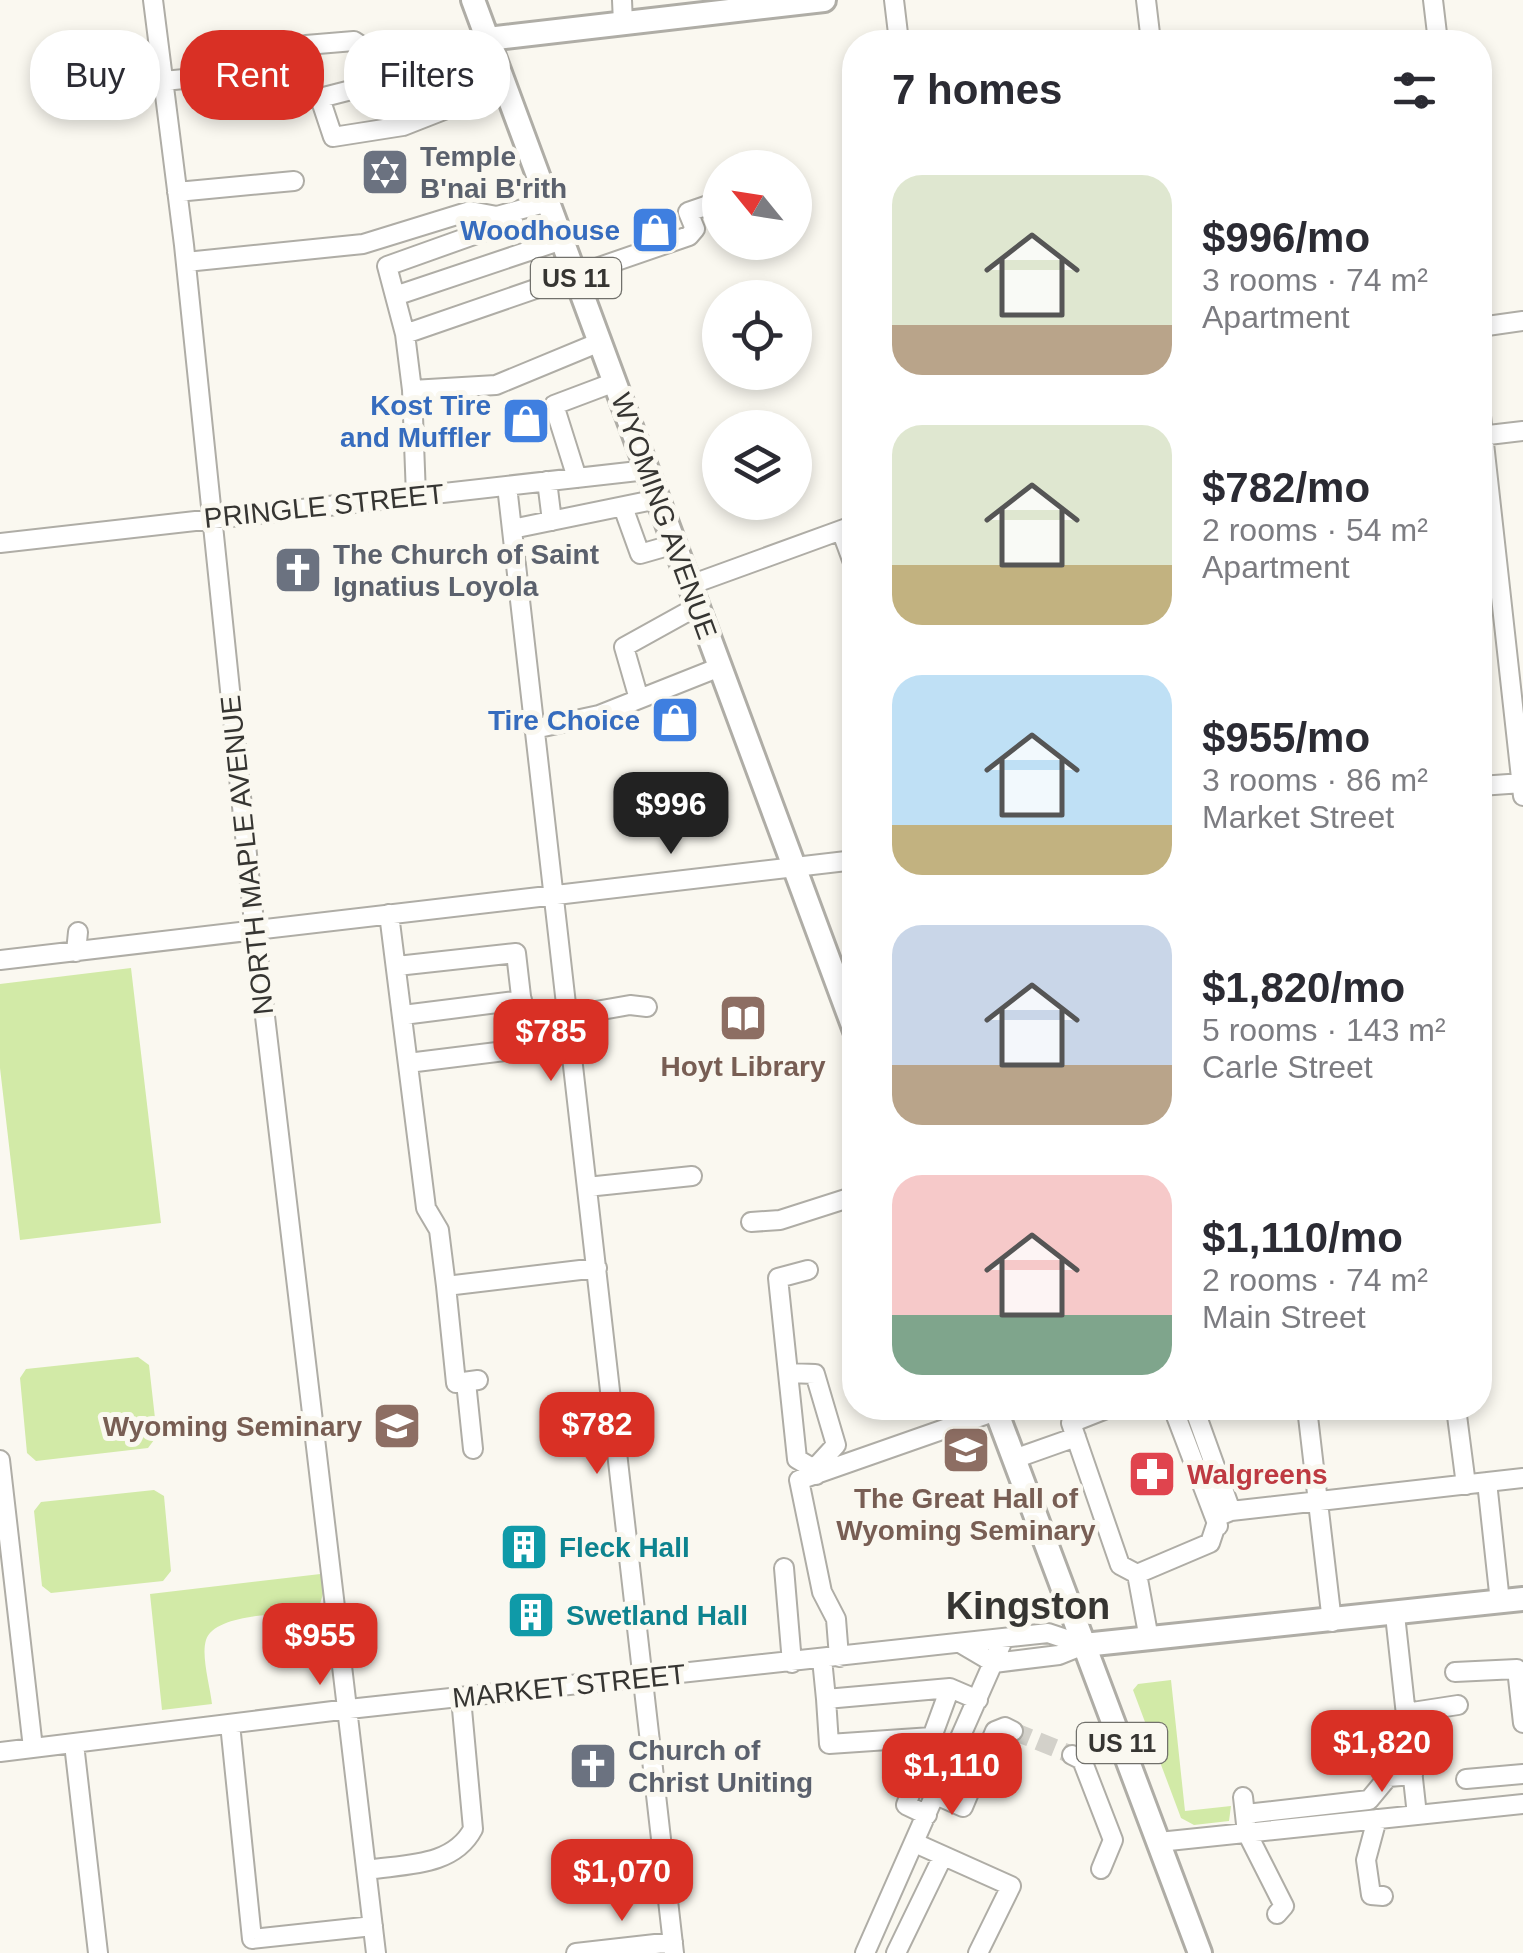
<!DOCTYPE html>
<html lang="en">
<head>
<meta charset="utf-8">
<style>
	:root { --surface:#fff; --page:#f7f7f7; --text:#2b2b33; --muted:#7c7c81; --accent:#d93025 }
	body { margin:0; font-family:Arial,sans-serif; background:var(--page); color:var(--text); height:100vh; display:flex; flex-direction:column; font-size:38px; white-space:nowrap }
	* { box-sizing:border-box; margin:0 }
	p { font-size:32px; color:var(--muted) }
	.icon { flex:none; width:55px; height:55px; fill:none; stroke:currentColor; stroke-width:2; stroke-linecap:round; stroke-linejoin:round }
	.map { position:relative; flex:1; overflow:hidden }
	.drawer { position:absolute; left:842px; top:30px; width:650px; height:1390px; display:flex; flex-direction:column; background:var(--surface); border-radius:40px; box-shadow:0 5px 15px #0003 }
	.drawer>* { flex:none }
	.top-card { position:absolute; left:30px; top:30px; width:662px; height:90px; display:flex; gap:20px }
	.needle { width:65px; rotate:300deg }
	.controls { position:absolute; left:702px; top:150px; display:grid; gap:20px }
	.controls a { display:grid; place-items:center; width:110px; height:110px; border-radius:50%; background:var(--surface); box-shadow:0 5px 15px #0003; font-size:50px }
	.price { position:absolute; translate:-50% -85px; padding:0 22px; border-radius:20px; background:var(--accent); color:#fff; font-size:32px; line-height:65px; filter:drop-shadow(0 2px 5px #0008) }
	.price::after { content:''; position:absolute; left:50%; top:60px; width:30px; height:22px; margin-left:-15px; background:inherit; clip-path:polygon(0 0,100% 0,50% 100%) }
	.price.active { background:#222; color:#fff }
	ul { padding:0; list-style:none }
	li { display:flex; align-items:center; gap:30px; height:250px; padding:0 50px }
	li span { display:grid; place-items:center; flex:none; width:280px; height:200px; border-radius:30px; color:#555 }
	li>.icon { margin-inline-start:auto }
	span .icon { width:120px; height:120px; fill:#fffc; stroke-width:1 }
	li b { font-size:42px }
	h2 { display:flex; justify-content:space-between; align-items:center; height:120px; padding:0 50px; font-size:42px }
	.chip { padding:0 35px; border-radius:40px; background:var(--surface); box-shadow:0 5px 15px #0003; font-size:35px; line-height:90px }
	.chip.active { background:var(--accent); color:#fff }
	.map>svg:first-child { display:block }
	.green { fill:#d2eaa7 }
	.lines { fill:none; stroke-linecap:round; stroke-linejoin:round }
	.minor-tunnel { stroke:#d3d1ca; stroke-width:18; stroke-dasharray:18 9; stroke-linecap:butt }
	.minor-casing { stroke:#afada6; stroke-width:22 }
	.major-casing { stroke:#afada6; stroke-width:28 }
	.minor { stroke:#fff; stroke-width:18 }
	.major { stroke:#fff; stroke-width:22 }
	.labels { text-anchor:middle; dominant-baseline:central; stroke-width:10; stroke-linejoin:round; paint-order:stroke }
	.shield { fill:#faf8f0; stroke:#71706b; stroke-width:2.5 }
	.shield-label { font-size:25px; font-weight:bold; fill:#363532 }
	.worship-label { font-size:28px; font-weight:bold; fill:#5b616d; stroke:#faf8f0; text-anchor:start }
	.shop-label { font-size:28px; font-weight:bold; fill:#366cbe; stroke:#faf8f0; text-anchor:end }
	.street-label { font-size:28px; fill:#363532; stroke:#faf8f0 }
	.education-label { font-size:28px; font-weight:bold; fill:#785e54; stroke:#faf8f0 }
	.health-label { font-size:28px; font-weight:bold; fill:#be3a42; stroke:#faf8f0; text-anchor:start }
	.culture-label { font-size:28px; font-weight:bold; fill:#0d838f; stroke:#faf8f0; text-anchor:start }
	.district-label { font-size:38px; font-weight:bold; fill:#363532; stroke:#faf8f0 }
</style>
</head>
<body>
<div class="map">
<svg width="1523" height="1953" viewBox="0 0 1523 1953">
	<rect width="100%" height="100%" fill="#faf8f0"/>
	<!-- green -->
	<path class="green" d="M 131,968 L 161,1223 L 20,1240 L 0,1068 L 0,984 Z
		M 138,1357 L 149,1365 L 157,1436 L 148,1448 L 36,1461 L 27,1453 L 20,1378 L 26,1369 Z
		M 154,1490 L 164,1496 L 171,1571 L 163,1581 L 51,1593 L 42,1586 L 34,1511 L 41,1502 Z
		M 329,1573 L 318,1611 C 292,1614 215,1612 206,1640 C 201,1656 210,1686 212,1704 L 162,1710 L 150,1594 Z
		M 1171,1680 L 1185,1811 L 1231,1806 L 1229,1821 L 1194,1825 L 1181,1818 L 1133,1690 L 1138,1684 Z"/>
	<g class="lines">
		<!-- minor-tunnel -->
		<path class="minor-tunnel" d="M 1013,1731 L 1072,1755"/>
		<!-- minor casing -->
		<g class="minor-casing">
			<path id="minor" d="M 153,0 L 184,245 L 255,932 L 376,1953
				M 622,0 L 623,23
				M 894,0 L 899,42
				M 1146,0 L 1151,42
				M 1433,0 L 1438,42
				M 493,52 L 405,69 L 394,79 L 320,98 L 333,137 L 403,126 L 505,86
				M 164,81 L 293,68 L 306,45 L 354,41 L 383,60 L 488,39
				M 177,192 L 294,181
				M 186,262 L 363,244 L 470,211 L 497,216 L 548,202
				M 395,296 L 562,240
				M 1480,327 L 1523,321
				M 405,334 L 387,266 L 513,221
				M 600,342 L 496,385 L 412,390 L 405,334 L 689,236 L 695,229 L 688,212 L 720,201
				M 412,390 L 416,496
				M 1480,407 L 1523,796
				M 1480,436 L 1523,431
				M 577,478 L 554,405 L 615,382
				M 547,481 L 552,521
				M 507,486 L 674,1953
				M 623,507 L 640,554 L 675,544
				M 512,529 L 658,499
				M 841,530 L 855,568
				M 0,543 L 647,470
				M 690,585 L 855,525
				M 639,699 L 624,647 L 698,606
				M 534,729 L 599,715 L 720,667
				M 1480,786 L 1523,783
				M 389,914 L 426,1208 L 439,1230 L 446,1286
				M 76,952 L 78,932
				M 0,960 L 855,860
				M 397,966 L 516,953 L 527,1048
				M 403,1015 L 522,1000
				M 567,1016 L 630,1005 L 647,1007
				M 408,1063 L 570,1043
				M 587,1187 L 692,1176
				M 751,1222 L 780,1220 L 855,1196
				M 808,1270 L 778,1278 L 797,1459 L 814,1469 L 816,1475
				M 788,1373 L 815,1374 L 836,1445 L 814,1469
				M 478,1380 L 456,1383 L 446,1286 L 597,1268
				M 466,1382 L 473,1449
				M 1109,1408 L 1071,1423 L 1120,1565 L 1137,1574 L 1210,1543 L 1219,1516 L 1231,1511
				M 1173,1408 L 1218,1526
				M 1194,1408 L 1231,1511 L 1523,1478
				M 1307,1408 L 1332,1622
				M 1456,1408 L 1466,1485
				M 1014,1459 L 1076,1437
				M 0,1460 L 33,1748
				M 1487,1482 L 1500,1602
				M 784,1568 L 792,1663
				M 1137,1574 L 1149,1639
				M 1395,1615 L 1417,1815
				M 960,1643 L 994,1663 L 1059,1655 L 1084,1645
				M 839,1657 L 836,1619 L 822,1592 L 799,1480 L 996,1411
				M 822,1659 L 826,1699 L 950,1688
				M 1455,1672 L 1517,1669 L 1523,1723
				M 826,1699 L 829,1744 L 932,1737 L 906,1805 L 927,1815
				M 1406,1713 L 1458,1705
				M 230,1724 L 252,1939 L 373,1926
				M 74,1744 L 98,1953
				M 0,1752 L 349,1709 L 1048,1633 L 1084,1645
				M 1072,1755 L 1082,1760 L 1113,1840 L 1101,1869
				M 953,1758 L 932,1737 L 950,1688 L 978,1700
				M 1466,1779 L 1523,1774
				M 936,1795 L 963,1807 L 995,1731 L 1005,1727 L 1013,1731
				M 1243,1797 L 1247,1833 L 1284,1906 L 1277,1914
				M 1246,1814 L 1369,1800 L 1388,1777 L 1413,1775
				M 1377,1819 L 1366,1860 L 1371,1895 L 1383,1896
				M 1159,1842 L 1523,1804
				M 915,1843 L 1011,1886 L 978,1953
				M 367,1870 C 405,1864 453,1867 473,1829 L 461,1698
				M 576,1953 L 673,1942
				M 865,1953 L 1004,1638
				M 896,1953 L 943,1856"/>
		</g>
		<!-- major casing -->
		<g class="major-casing">
			<path id="major" d="M 473,0 L 855,1031
				M 488,39 L 824,0
				M 995,1408 L 1200,1953
				M 1084,1645 L 1523,1599"/>
		</g>
		<!-- minor -->
		<use href="#minor" class="minor"/>
		<!-- major -->
		<use href="#major" class="major"/>
	</g>
	<!-- icons -->
	<defs>
		<g id="synagogue-square" transform="scale(2.5)"><rect x="-9" y="-9" width="18" height="18" rx="4" fill="#6b7280" stroke="#faf8f0"/><path d="M0-6.5L5.6 3.2H-5.6ZM0 6.5L5.6-3.2H-5.6Z" fill="#fff"/></g>
		<g id="shop-square" transform="scale(2.5)"><rect x="-9" y="-9" width="18" height="18" rx="4" fill="#3f7fe0" stroke="#faf8f0"/><path d="M-5-2.5h2.3a2.7 3.5 0 0 1 5.4 0H5L5.5 6h-11ZM-1.5-2.5h3a1.5 2.3 0 0 0-3 0Z" fill="#fff"/></g>
		<g id="church-square" transform="scale(2.5)"><rect x="-9" y="-9" width="18" height="18" rx="4" fill="#6b7280" stroke="#faf8f0"/><path d="M-1.2-6h2.4v3.5h3.3v2.4h-3.3V6h-2.4V-.1h-3.3v-2.4h3.3Z" fill="#fff"/></g>
		<g id="library-square" transform="scale(2.5)"><rect x="-9" y="-9" width="18" height="18" rx="4" fill="#8d6e63" stroke="#faf8f0"/><path d="M-6-4Q-3-5.5-.7-3.5V5Q-3 3-6 4ZM6-4Q3-5.5 .7-3.5V5Q3 3 6 4Z" fill="#fff"/></g>
		<g id="school-square" transform="scale(2.5)"><rect x="-9" y="-9" width="18" height="18" rx="4" fill="#8d6e63" stroke="#faf8f0"/><path d="M0-5L7-2L0 1L-7-2ZM-4 1L0 2.5L4 1V4Q0 6-4 4Z" fill="#fff"/></g>
		<g id="pharmacy-square" transform="scale(2.5)"><rect x="-9" y="-9" width="18" height="18" rx="4" fill="#e0444e" stroke="#faf8f0"/><path d="M-2-6h4v4h4v4h-4v4h-4v-4h-4v-4h4Z" fill="#fff"/></g>
		<g id="building-square" transform="scale(2.5)"><rect x="-9" y="-9" width="18" height="18" rx="4" fill="#0f9aa8" stroke="#faf8f0"/><path d="M-4-6H4V6H1V3H-1V6H-4ZM-2.5-4.3h1.7v1.8h-1.7ZM.8-4.3h1.7v1.8H.8ZM-2.5-1h1.7V.8h-1.7ZM.8-1h1.7V.8H.8Z" fill="#fff"/></g>
	</defs>
	<g fill-rule="evenodd">
		<use href="#synagogue-square" x="385" y="172"/>
		<use href="#shop-square" x="655" y="230"/>
		<use href="#shop-square" x="526" y="421"/>
		<use href="#church-square" x="298" y="570"/>
		<use href="#shop-square" x="675" y="720"/>
		<use href="#library-square" x="743" y="1018"/>
		<use href="#school-square" x="397" y="1426"/>
		<use href="#school-square" x="966" y="1450"/>
		<use href="#pharmacy-square" x="1152" y="1474"/>
		<use href="#building-square" x="524" y="1547"/>
		<use href="#building-square" x="531" y="1615"/>
		<use href="#church-square" x="593" y="1766"/>
	</g>
	<g class="labels">
		<!-- shield labels -->
		<g class="shield">
			<rect x="531" y="258" width="90" height="40" rx="8"/>
			<rect x="1077" y="1723" width="90" height="40" rx="8"/>
		</g>
		<g class="shield-label">
			<text x="576" y="278">US 11</text>
			<text x="1122" y="1743">US 11</text>
		</g>
		<!-- worship labels -->
		<g class="worship-label">
			<text x="420" y="156">Temple<tspan x="420" dy="32">B'nai B'rith</tspan></text>
			<text x="333" y="554">The Church of Saint<tspan x="333" dy="32">Ignatius Loyola</tspan></text>
			<text x="628" y="1750">Church of<tspan x="628" dy="32">Christ Uniting</tspan></text>
		</g>
		<!-- shop labels -->
		<g class="shop-label">
			<text x="620" y="230">Woodhouse</text>
			<text x="491" y="405">Kost Tire<tspan x="491" dy="32">and Muffler</tspan></text>
			<text x="640" y="720">Tire Choice</text>
		</g>
		<!-- street labels -->
		<g class="street-label">
			<text transform="translate(324 506) rotate(-6)">PRINGLE STREET</text>
			<text transform="translate(664 516) rotate(70)">WYOMING AVENUE</text>
			<text transform="translate(247 855) rotate(-96)">NORTH MAPLE AVENUE</text>
			<text transform="translate(569 1686) rotate(-6)">MARKET STREET</text>
		</g>
		<!-- education labels -->
		<g class="education-label">
			<text x="743" y="1066">Hoyt Library</text>
			<text x="362" y="1426" text-anchor="end">Wyoming Seminary</text>
			<text x="966" y="1498">The Great Hall of<tspan x="966" dy="32">Wyoming Seminary</tspan></text>
		</g>
		<!-- health labels -->
		<g class="health-label">
			<text x="1187" y="1474">Walgreens</text>
		</g>
		<!-- culture labels -->
		<g class="culture-label">
			<text x="559" y="1547">Fleck Hall</text>
			<text x="566" y="1615">Swetland Hall</text>
		</g>
		<!-- district labels -->
		<g class="district-label">
			<text x="1028" y="1606">Kingston</text>
		</g>
	</g>
</svg>
<div class="controls">
<a><svg class="needle" viewBox="-14 -14 28 28"><path d="M0-13l5 13h-10z" fill="#e53935"/><path d="M0 13l5-13h-10z" fill="#7c7c81"/></svg></a>
<a><svg class="icon" aria-label="locate" viewBox="0 0 24 24"><circle cx="12" cy="12" r="6"/><path d="M12 2v4M12 18v4M2 12h4M18 12h4"/></svg></a>
<a><svg class="icon" aria-label="layers" viewBox="0 0 24 24"><path d="M12 4l9 5-9 5-9-5zM3 14l9 5 9-5"/></svg></a>
</div>
<b class="price active" style="left:671px;top:857px">$996</b>
<b class="price" style="left:551px;top:1084px">$785</b>
<b class="price" style="left:597px;top:1477px">$782</b>
<b class="price" style="left:320px;top:1688px">$955</b>
<b class="price" style="left:1382px;top:1795px">$1,820</b>
<b class="price" style="left:952px;top:1818px">$1,110</b>
<b class="price" style="left:622px;top:1924px">$1,070</b>
<div class="top-card">
<a class="chip">Buy</a>
<a class="chip active">Rent</a>
<a class="chip">Filters</a>
</div>
<section class="drawer">
<h2>7 homes<svg class="icon" aria-label="filters" viewBox="0 0 24 24"><path d="M4 7h16M4 17h16"/><circle cx="9" cy="7" r="2"/><circle cx="15" cy="17" r="2"/></svg></h2>
<ul>
<li><span style="background:linear-gradient(#dfe7d0 75%,#b9a48a 0)"><svg class="icon" aria-label="home" viewBox="0 0 24 24"><path d="M3 11l9-7 9 7M6 9v11h12V9"/></svg></span><div><b>$996/mo</b><p>3 rooms · 74 m²</p><p>Apartment</p></div></li>
<li><span style="background:linear-gradient(#dfe7d0 70%,#c2b280 0)"><svg class="icon" aria-label="home" viewBox="0 0 24 24"><path d="M3 11l9-7 9 7M6 9v11h12V9"/></svg></span><div><b>$782/mo</b><p>2 rooms · 54 m²</p><p>Apartment</p></div></li>
<li><span style="background:linear-gradient(#bfe0f5 75%,#c2b280 0)"><svg class="icon" aria-label="home" viewBox="0 0 24 24"><path d="M3 11l9-7 9 7M6 9v11h12V9"/></svg></span><div><b>$955/mo</b><p>3 rooms · 86 m²</p><p>Market Street</p></div></li>
<li><span style="background:linear-gradient(#c9d6e8 70%,#b9a48a 0)"><svg class="icon" aria-label="home" viewBox="0 0 24 24"><path d="M3 11l9-7 9 7M6 9v11h12V9"/></svg></span><div><b>$1,820/mo</b><p>5 rooms · 143 m²</p><p>Carle Street</p></div></li>
<li><span style="background:linear-gradient(#f6c9c9 70%,#7fa58c 0)"><svg class="icon" aria-label="home" viewBox="0 0 24 24"><path d="M3 11l9-7 9 7M6 9v11h12V9"/></svg></span><div><b>$1,110/mo</b><p>2 rooms · 74 m²</p><p>Main Street</p></div></li>
</ul>
</section>
</div>
</body>
</html>
